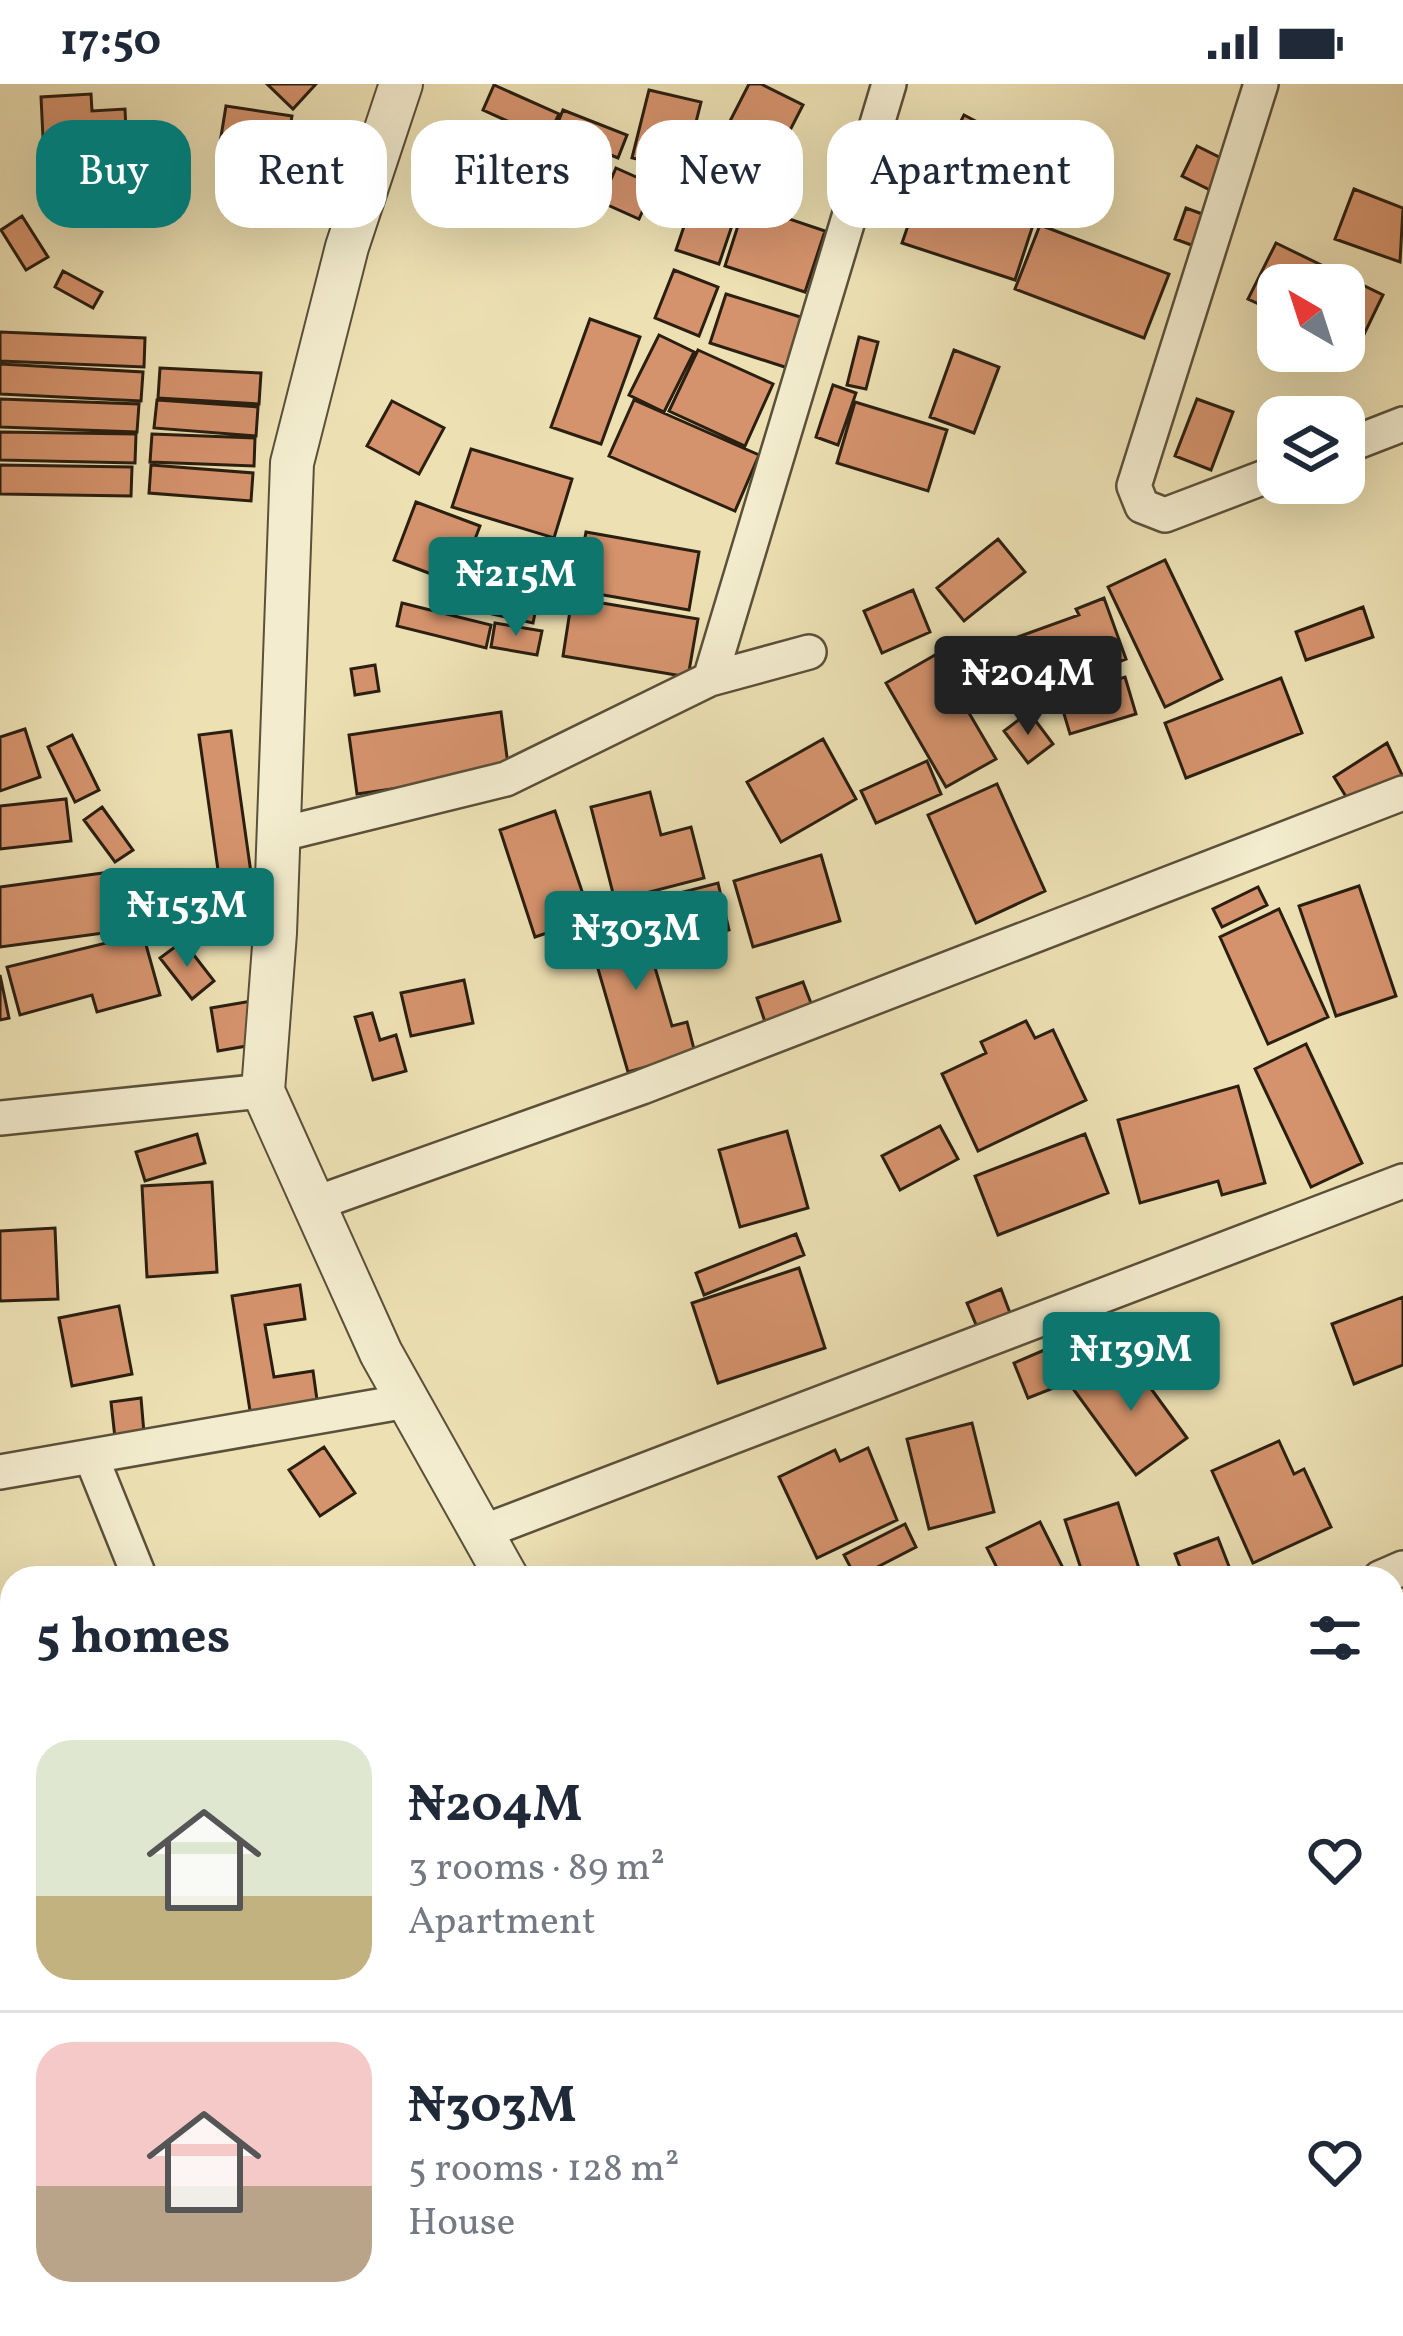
<!DOCTYPE html>
<html lang="en">
<head>
<meta charset="utf-8">
<style>
	:root { --surface:#fff; --page:#f2f2f3; --text:#1f2937; --muted:#747a83; --line:#e0e1e3; --accent:#0f766e }
	body { margin:0; font-family:Vollkorn,serif; background:var(--page); color:var(--text); height:100vh; display:flex; flex-direction:column; font-size:45px; white-space:nowrap }
	* { box-sizing:border-box; margin:0 }
	p { font-size:39px; color:var(--muted) }
	.icon { flex:none; width:66px; height:66px; fill:none; stroke:currentColor; stroke-width:2; stroke-linecap:round; stroke-linejoin:round }
	.map { position:relative; flex:1; overflow:hidden }
	.side { position:absolute; left:0px; top:1482px; width:1404px; height:771px; display:flex; flex-direction:column; background:var(--surface); border-radius:36px 36px 0 0; box-shadow:0 12px 48px #0002 }
	.side>* { flex:none }
	.banner { position:absolute; left:36px; top:36px; width:1332px; height:108px; display:flex; gap:24px }
	.needle { width:78px; rotate:321deg }
	.controls { position:absolute; left:1257px; top:180px; display:grid; gap:24px }
	.controls a { display:grid; place-items:center; width:108px; height:108px; border-radius:24px; background:var(--surface); box-shadow:0 12px 48px #0002; font-size:60px }
	.price { position:absolute; translate:-50% -102px; padding:0 27px; border-radius:12px; background:var(--accent); color:#fff; font-size:39px; line-height:78px; filter:drop-shadow(0 3px 6px #0008) }
	.price::after { content:''; position:absolute; left:50%; top:72px; width:36px; height:27px; margin-left:-18px; background:inherit; clip-path:polygon(0 0,100% 0,50% 100%) }
	.price.active { background:#222; color:#fff }
	ul { padding:0; list-style:none }
	li { display:flex; align-items:center; gap:36px; height:300px; padding:0 36px }
	li+li { border-top:3px solid var(--line) }
	li span { display:grid; place-items:center; flex:none; width:336px; height:240px; border-radius:36px; color:#555 }
	li>.icon { margin-inline-start:auto }
	span .icon { width:144px; height:144px; fill:#fffc; stroke-width:1 }
	li b { font-size:51px }
	h2 { display:flex; justify-content:space-between; align-items:center; height:144px; padding:0 36px; font-size:51px }
	.pill { padding:0 42px; border-radius:36px; background:var(--surface); box-shadow:0 12px 48px #0002; font-size:42px; line-height:108px }
	.pill.active { background:var(--accent); color:#fff }
	.status { display:flex; justify-content:space-between; align-items:center; height:84px; padding:0 60px; background:var(--surface); direction:ltr }
	.status svg { height:33px; fill:currentColor }
	.map>svg:first-child { display:block }
	.building { fill:#d5936d; stroke:#2a1f11; stroke-width:3 }
	.lines { fill:none; stroke-linecap:round; stroke-linejoin:round }
	.minor-casing { stroke:#5b503a; stroke-width:38 }
	.tertiary-casing { stroke:#5b503a; stroke-width:46 }
	.minor { stroke:#f3ecce; stroke-width:33 }
	.tertiary { stroke:#f3ecce; stroke-width:42 }
</style>
</head>
<body>
<div class="status"><b>17:50</b><svg viewBox="0 0 49 12"><path d="M0 12V9h3v3zM5 12V6h3v6zM10 12V3h3v9zM15 12V0h3v12zM26 1h20v11H26zM47 4h2v5h-2z"/></svg></div>
<div class="map">
<svg width="1403" height="2252" viewBox="0 0 1403 2252">
	<rect width="100%" height="100%" fill="#ede1b4"/>
	<filter id="stains"><feTurbulence type="fractalNoise" baseFrequency=".00167" numOctaves="4"/><feColorMatrix values="0 0 0 0 .2 0 0 0 0 .09 0 0 0 0 .02 0 0 0 .5 -.17"/></filter>
	<radialGradient id="worn" r=".72"><stop offset=".6" stop-color="#630" stop-opacity="0"/><stop offset="1" stop-color="#630" stop-opacity=".3"/></radialGradient>
	<!-- building -->
	<path class="building" d="M 267,0 L 316,0 L 293,25 Z
		M 749,0 L 761,0 L 803,21 L 785,56 L 799,63 L 776,110 L 710,76 Z
		M 494,1 L 559,30 L 547,55 L 483,26 Z
		M 649,6 L 701,18 L 684,86 L 632,74 Z
		M 91,10 L 92,27 L 125,25 L 128,90 L 45,94 L 41,13 Z
		M 226,22 L 292,32 L 282,87 L 217,77 Z
		M 563,26 L 627,51 L 618,74 L 554,48 Z
		M 964,31 L 1031,66 L 1013,100 L 946,66 Z
		M 1197,62 L 1227,77 L 1212,107 L 1182,92 Z
		M 616,84 L 654,101 L 639,135 L 601,118 Z
		M 699,98 L 742,112 L 719,180 L 676,166 Z
		M 921,104 L 1033,141 L 1015,196 L 902,159 Z
		M 1354,105 L 1403,124 L 1400,178 L 1335,155 Z
		M 745,120 L 825,147 L 805,208 L 725,182 Z
		M 1186,124 L 1205,131 L 1194,162 L 1175,155 Z
		M 22,132 L 48,173 L 26,186 L 1,146 Z
		M 1040,141 L 1169,190 L 1144,254 L 1015,205 Z
		M 1276,159 L 1383,211 L 1356,267 L 1344,261 L 1344,201 L 1278,201 L 1278,229 L 1248,215 Z
		M 674,186 L 718,203 L 699,252 L 655,234 Z
		M 63,187 L 102,208 L 93,224 L 55,203 Z
		M 726,210 L 807,235 L 791,285 L 710,259 Z
		M 590,235 L 640,253 L 601,360 L 551,343 Z
		M 0,248 L 145,254 L 144,283 L 0,277 Z
		M 659,251 L 694,268 L 664,328 L 629,311 Z
		M 859,253 L 878,258 L 866,305 L 847,301 Z
		M 698,266 L 773,300 L 745,362 L 669,327 Z
		M 954,266 L 999,283 L 974,349 L 930,333 Z
		M 0,280 L 143,288 L 141,317 L 0,310 Z
		M 160,284 L 261,289 L 259,320 L 158,314 Z
		M 833,301 L 856,309 L 838,361 L 816,353 Z
		M 0,315 L 139,320 L 137,348 L 0,343 Z
		M 1197,315 L 1233,328 L 1211,386 L 1175,372 Z
		M 157,316 L 258,323 L 256,352 L 154,344 Z
		M 634,316 L 759,371 L 735,427 L 609,372 Z
		M 392,317 L 444,344 L 419,390 L 367,362 Z
		M 855,318 L 947,346 L 928,407 L 837,379 Z
		M 0,348 L 136,350 L 135,379 L 0,376 Z
		M 152,350 L 255,354 L 254,382 L 150,378 Z
		M 471,365 L 572,395 L 554,454 L 452,423 Z
		M 0,381 L 132,383 L 131,412 L 0,410 Z
		M 151,381 L 253,389 L 251,417 L 149,409 Z
		M 416,418 L 480,442 L 458,500 L 394,476 Z
		M 586,448 L 699,468 L 689,526 L 575,506 Z
		M 998,455 L 1025,488 L 964,537 L 937,504 Z
		M 489,464 L 546,477 L 533,539 L 475,526 Z
		M 1165,476 L 1222,595 L 1165,623 L 1108,503 Z
		M 913,506 L 930,548 L 882,569 L 864,527 Z
		M 572,514 L 698,535 L 688,593 L 563,572 Z
		M 1104,514 L 1126,575 L 1009,617 L 990,563 L 1079,531 L 1076,525 Z
		M 402,519 L 491,541 L 486,564 L 397,542 Z
		M 1363,523 L 1373,553 L 1306,576 L 1296,548 Z
		M 495,539 L 542,547 L 537,571 L 491,563 Z
		M 935,571 L 996,675 L 946,703 L 886,599 Z
		M 375,581 L 379,607 L 355,611 L 351,585 Z
		M 1125,593 L 1136,630 L 1070,650 L 1059,613 Z
		M 1281,594 L 1302,649 L 1186,694 L 1165,639 Z
		M 501,628 L 509,688 L 357,710 L 349,651 Z
		M 1029,628 L 1053,660 L 1028,679 L 1004,647 Z
		M 25,645 L 40,693 L 0,707 L 0,653 Z
		M 231,647 L 260,853 L 228,857 L 199,651 Z
		M 72,651 L 99,706 L 75,718 L 48,663 Z
		M 823,655 L 856,715 L 781,758 L 747,698 Z
		M 1387,659 L 1403,693 L 1353,724 L 1334,693 Z
		M 927,677 L 941,710 L 876,739 L 861,707 Z
		M 997,700 L 1045,807 L 976,839 L 928,731 Z
		M 650,708 L 661,751 L 691,743 L 704,794 L 615,817 L 591,723 Z
		M 66,715 L 71,757 L 0,765 L 0,722 Z
		M 102,723 L 133,766 L 115,778 L 84,736 Z
		M 555,727 L 591,834 L 535,853 L 500,746 Z
		M 821,771 L 840,837 L 753,863 L 734,797 Z
		M 103,789 L 111,848 L 0,863 L 0,803 Z
		M 143,793 L 172,838 L 151,851 L 122,806 Z
		M 718,799 L 729,846 L 667,862 L 656,815 Z
		M 1359,802 L 1396,912 L 1336,932 L 1299,822 Z
		M 1258,803 L 1267,821 L 1222,843 L 1213,825 Z
		M 638,825 L 672,942 L 687,938 L 695,969 L 628,988 L 585,840 Z
		M 1279,825 L 1328,933 L 1268,960 L 1220,853 Z
		M 143,850 L 160,911 L 97,928 L 92,911 L 20,931 L 7,883 Z
		M 183,857 L 214,897 L 192,915 L 160,874 Z
		M 0,891 L 9,934 L 0,936 Z
		M 464,896 L 473,939 L 411,952 L 401,909 Z
		M 803,898 L 814,927 L 767,944 L 757,914 Z
		M 257,916 L 264,959 L 218,967 L 211,924 Z
		M 372,929 L 380,956 L 396,951 L 406,987 L 373,996 L 355,933 Z
		M 1026,937 L 1035,954 L 1053,946 L 1086,1016 L 978,1067 L 942,990 L 986,969 L 981,958 Z
		M 1306,960 L 1362,1079 L 1311,1103 L 1255,985 Z
		M 1238,1002 L 1265,1099 L 1222,1111 L 1218,1097 L 1140,1119 L 1118,1036 Z
		M 940,1042 L 958,1075 L 900,1106 L 882,1072 Z
		M 787,1047 L 808,1124 L 740,1143 L 719,1066 Z
		M 197,1050 L 205,1079 L 145,1097 L 136,1068 Z
		M 1085,1050 L 1108,1109 L 998,1151 L 975,1092 Z
		M 212,1098 L 217,1188 L 147,1193 L 142,1102 Z
		M 55,1144 L 58,1215 L 0,1217 L 0,1147 Z
		M 796,1150 L 804,1171 L 704,1211 L 696,1189 Z
		M 799,1184 L 825,1264 L 718,1299 L 692,1219 Z
		M 300,1201 L 305,1235 L 265,1241 L 274,1293 L 313,1287 L 318,1323 L 251,1333 L 232,1212 Z
		M 1001,1205 L 1010,1229 L 977,1243 L 967,1219 Z
		M 1403,1213 L 1403,1281 L 1354,1300 L 1332,1240 Z
		M 119,1222 L 132,1290 L 72,1302 L 59,1234 Z
		M 1049,1264 L 1064,1300 L 1028,1314 L 1014,1279 Z
		M 1125,1269 L 1187,1354 L 1136,1391 L 1074,1306 Z
		M 141,1314 L 145,1361 L 116,1363 L 111,1318 Z
		M 972,1339 L 994,1428 L 929,1445 L 907,1355 Z
		M 1279,1357 L 1294,1390 L 1304,1385 L 1331,1443 L 1253,1479 L 1212,1387 Z
		M 324,1363 L 355,1409 L 320,1432 L 289,1386 Z
		M 868,1364 L 897,1436 L 817,1474 L 779,1393 L 835,1366 L 840,1377 Z
		M 1118,1419 L 1142,1494 L 1084,1494 L 1065,1436 Z
		M 1040,1438 L 1068,1494 L 1002,1494 L 987,1464 Z
		M 905,1440 L 916,1463 L 856,1494 L 844,1471 Z
		M 1218,1454 L 1230,1485 L 1184,1494 L 1175,1470 Z
		M 1392,1777 L 1402,1812 L 1392,1815 Z
		M 1392,2092 L 1403,2112 L 1403,2134 L 1392,2140 Z
		M 1392,2141 L 1403,2162 L 1403,2197 L 1392,2203 Z
		M 16,2241 L 73,2241 L 76,2252 L 0,2252 L 0,2246 Z
		M 867,2241 L 945,2241 L 950,2250 L 872,2252 Z
		M 1130,2241 L 1206,2241 L 1210,2252 L 1135,2252 Z"/>
	<g class="lines">
		<!-- minor casing -->
		<g class="minor-casing">
			<path id="minor" d="M 1261,0 L 1134,402 L 1142,422 L 1165,431 L 1278,388
				M 1344,363 L 1403,340
				M 710,595 L 889,0
				M 278,751 L 506,695 L 710,595 L 809,568
				M 0,1034 L 263,1007
				M 311,1121 L 642,1003 L 1403,709
				M 92,1375 L 140,1494
				M 0,1388 L 407,1317
				M 480,1449 L 1403,1097
				M 1380,1494 L 1403,1484
				M 1392,1882 L 1403,1878
				M 1392,1918 L 1403,1948
				M 188,2252 L 210,2241"/>
		</g>
		<!-- tertiary casing -->
		<g class="tertiary-casing">
			<path id="tertiary" d="M 401,0 L 347,163 L 292,379 L 275,849 L 263,1007 L 381,1269 L 507,1494
				M 1021,2241 L 1028,2252
				M 773,2252 L 775,2241"/>
		</g>
		<!-- minor -->
		<use href="#minor" class="minor"/>
		<!-- tertiary -->
		<use href="#tertiary" class="tertiary"/>
	</g>
	<rect width="100%" height="100%" filter="url(#stains)"/>
	<rect width="100%" height="100%" fill="url(#worn)"/>
</svg>
<div class="controls">
<a><svg class="needle" viewBox="-14 -14 28 28"><path d="M0-13l5 13h-10z" fill="#e53935"/><path d="M0 13l5-13h-10z" fill="#747a83"/></svg></a>
<a><svg class="icon" aria-label="layers" viewBox="0 0 24 24"><path d="M12 4l9 5-9 5-9-5zM3 14l9 5 9-5"/></svg></a>
</div>
<b class="price" style="left:516px;top:555px">₦215M</b>
<b class="price active" style="left:1028px;top:654px">₦204M</b>
<b class="price" style="left:187px;top:886px">₦153M</b>
<b class="price" style="left:636px;top:909px">₦303M</b>
<b class="price" style="left:1131px;top:1330px">₦139M</b>
<div class="banner">
<a class="pill active">Buy</a>
<a class="pill">Rent</a>
<a class="pill">Filters</a>
<a class="pill">New</a>
<a class="pill">Apartment</a>
</div>
<section class="side">
<h2>5 homes<svg class="icon" aria-label="filters" viewBox="0 0 24 24"><path d="M4 7h16M4 17h16"/><circle cx="9" cy="7" r="2"/><circle cx="15" cy="17" r="2"/></svg></h2>
<ul>
<li><span style="background:linear-gradient(#dfe7d0 65%,#c2b280 0)"><svg class="icon" aria-label="home" viewBox="0 0 24 24"><path d="M3 11l9-7 9 7M6 9v11h12V9"/></svg></span><div><b>₦204M</b><p>3 rooms · 89 m²</p><p>Apartment</p></div><svg class="icon" aria-label="heart" viewBox="0 0 24 24"><path d="M12 20l-8-8c-3-5 5-10 8-4 3-6 11-1 8 4z"/></svg></li>
<li><span style="background:linear-gradient(#f6c9c9 60%,#b9a48a 0)"><svg class="icon" aria-label="home" viewBox="0 0 24 24"><path d="M3 11l9-7 9 7M6 9v11h12V9"/></svg></span><div><b>₦303M</b><p>5 rooms · 128 m²</p><p>House</p></div><svg class="icon" aria-label="heart" viewBox="0 0 24 24"><path d="M12 20l-8-8c-3-5 5-10 8-4 3-6 11-1 8 4z"/></svg></li>
</ul>
</section>
</div>
</body>
</html>
